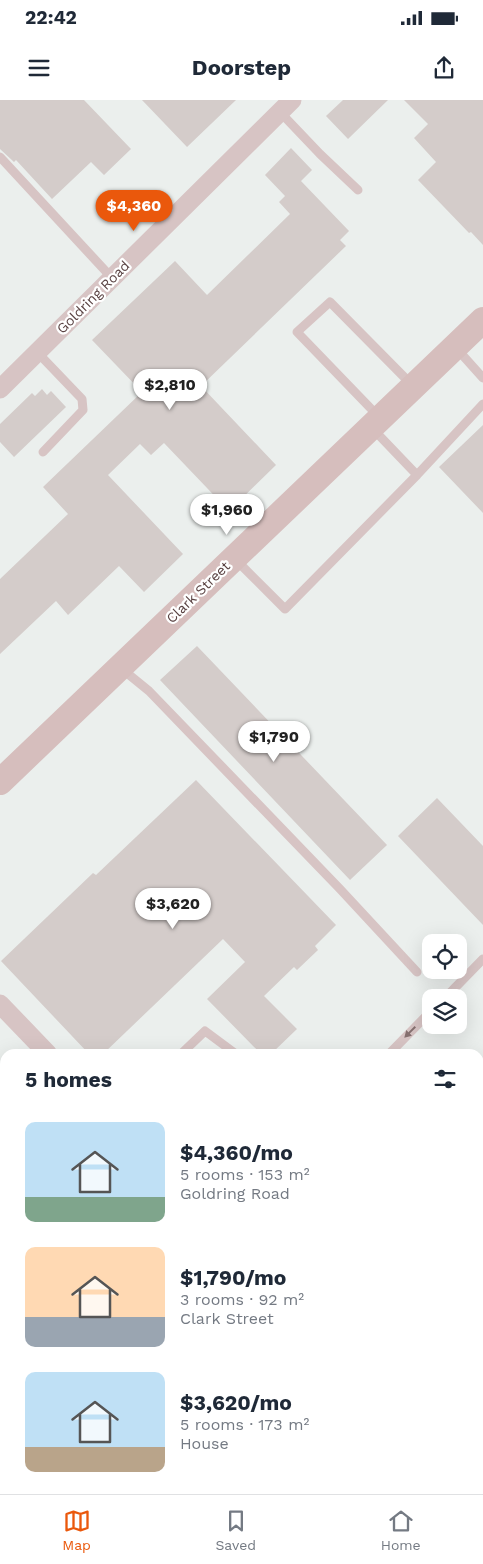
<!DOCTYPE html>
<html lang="en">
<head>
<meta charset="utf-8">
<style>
	:root { --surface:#fff; --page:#f6f6f7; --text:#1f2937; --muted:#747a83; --line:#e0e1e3; --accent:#ea580c }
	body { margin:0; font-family:"Work Sans",sans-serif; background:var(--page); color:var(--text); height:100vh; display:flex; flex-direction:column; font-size:19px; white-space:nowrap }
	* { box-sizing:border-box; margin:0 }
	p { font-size:16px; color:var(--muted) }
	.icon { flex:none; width:28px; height:28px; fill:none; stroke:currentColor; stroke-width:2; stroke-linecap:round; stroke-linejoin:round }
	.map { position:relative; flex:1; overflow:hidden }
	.sheet { position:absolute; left:0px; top:949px; width:484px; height:446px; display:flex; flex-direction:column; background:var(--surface); border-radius:15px 15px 0 0; box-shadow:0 5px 20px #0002 }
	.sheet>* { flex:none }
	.controls { position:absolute; left:422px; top:834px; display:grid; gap:10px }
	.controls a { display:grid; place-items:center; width:45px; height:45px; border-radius:10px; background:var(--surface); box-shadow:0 5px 20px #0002; font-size:25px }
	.price { position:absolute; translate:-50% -42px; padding:0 11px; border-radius:18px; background:#fff; color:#222; font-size:16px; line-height:32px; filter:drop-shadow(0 1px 2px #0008) }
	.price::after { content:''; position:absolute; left:50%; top:30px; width:15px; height:11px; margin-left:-8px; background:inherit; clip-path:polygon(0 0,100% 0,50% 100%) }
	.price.on { background:var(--accent); color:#fff }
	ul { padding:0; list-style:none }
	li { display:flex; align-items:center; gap:15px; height:125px; padding:0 25px }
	li span { display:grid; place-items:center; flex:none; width:140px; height:100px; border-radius:10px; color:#555 }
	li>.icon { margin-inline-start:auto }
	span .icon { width:60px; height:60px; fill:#fffc; stroke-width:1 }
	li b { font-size:21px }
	h2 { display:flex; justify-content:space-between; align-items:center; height:60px; padding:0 25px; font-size:21px }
	.status { display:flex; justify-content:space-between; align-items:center; height:35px; padding:0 25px; background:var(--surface); direction:ltr }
	.status svg { height:14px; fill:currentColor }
	header { display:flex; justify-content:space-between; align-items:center; height:65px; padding:0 25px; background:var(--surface); font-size:22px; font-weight:700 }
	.tabs { display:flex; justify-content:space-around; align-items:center; height:70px; border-top:1px solid var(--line); background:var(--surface); font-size:14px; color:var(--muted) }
	.tabs a { display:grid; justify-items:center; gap:2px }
	.tabs .on { color:var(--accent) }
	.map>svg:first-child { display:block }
	.building { fill:#d4ccca }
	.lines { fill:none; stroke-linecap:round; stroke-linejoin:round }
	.lane { stroke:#d7c4c4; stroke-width:9 }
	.street { stroke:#d7c4c4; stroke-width:19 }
	.secondary { stroke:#d6bebd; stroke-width:26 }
	.oneway { fill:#867070 }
	.labels { text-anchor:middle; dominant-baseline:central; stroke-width:4.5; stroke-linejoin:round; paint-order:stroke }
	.street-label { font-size:14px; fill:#5a4343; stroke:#fff }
</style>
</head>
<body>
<div class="status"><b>22:42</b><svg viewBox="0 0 49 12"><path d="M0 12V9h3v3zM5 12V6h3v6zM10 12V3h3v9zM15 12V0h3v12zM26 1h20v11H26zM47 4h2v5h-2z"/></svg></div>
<header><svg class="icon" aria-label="menu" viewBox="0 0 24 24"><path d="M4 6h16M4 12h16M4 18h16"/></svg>Doorstep<svg class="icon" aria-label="share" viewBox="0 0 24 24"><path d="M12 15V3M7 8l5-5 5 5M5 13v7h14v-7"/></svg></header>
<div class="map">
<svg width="483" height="1394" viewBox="0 0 483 1394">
	<rect width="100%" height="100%" fill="#ebefed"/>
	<!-- building -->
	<path class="building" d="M 0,0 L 84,0 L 131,49 L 104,75 L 91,62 L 52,99 L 16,60 L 14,62 L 0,49 Z
		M 142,0 L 236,0 L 187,47 Z
		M 343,0 L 388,0 L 348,39 L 326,16 Z
		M 404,0 L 483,0 L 483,145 L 471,132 L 469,133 L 418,80 L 436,62 L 414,38 L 428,24 Z
		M 291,48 L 312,70 L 301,81 L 349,131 L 340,140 L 346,146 L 201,286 L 276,365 L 229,411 L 164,343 L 151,355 L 140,344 L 108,375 L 183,454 L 144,492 L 119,466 L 68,515 L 56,501 L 0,554 L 0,479 L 68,414 L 43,387 L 142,292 L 92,240 L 175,161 L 207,195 L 290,114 L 279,102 L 285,96 L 265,75 Z
		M 42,289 L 47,295 L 51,291 L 66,307 L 14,357 L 0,342 L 0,324 L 32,293 L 35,296 Z
		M 483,325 L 483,413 L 439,367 Z
		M 197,546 L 387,745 L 350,780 L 160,580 Z
		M 196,680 L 336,825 L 315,846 L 318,850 L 297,870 L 294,867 L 264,896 L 297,929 L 271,954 L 261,954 L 207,899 L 245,862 L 223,839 L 103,954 L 89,954 L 1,861 L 93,773 L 96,775 Z
		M 437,698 L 483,746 L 483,825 L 398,736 Z"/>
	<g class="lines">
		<!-- lane -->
		<path class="lane" d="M 280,12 L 320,54 L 358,90
			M 0,57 L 112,178
			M 457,249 L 483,278
			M 37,252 L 82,299 L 83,310 L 43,352
			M 379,317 L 297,232 L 330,202 L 412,285
			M 373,329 L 417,375 L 483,304
			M 236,460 L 285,509 L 417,375
			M 122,569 L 149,591 L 340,789 L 417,872
			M 445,898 L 483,859
			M 181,954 L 205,931 L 236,954
			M 389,954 L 431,911
			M 479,1004 L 483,1000
			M 479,1134 L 483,1138
			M 479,1175 L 483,1170
			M 479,1368 L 483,1368"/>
		<!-- street -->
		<path class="street" d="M 0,289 L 292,0
			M 0,904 L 48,954"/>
		<!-- secondary -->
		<path class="secondary" d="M 0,682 L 483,220"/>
	</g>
	<!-- one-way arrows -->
	<defs><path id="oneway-solid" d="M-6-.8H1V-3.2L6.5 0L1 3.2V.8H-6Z" transform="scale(1.25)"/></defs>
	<use class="oneway" href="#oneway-solid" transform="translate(410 932) rotate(135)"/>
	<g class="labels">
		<!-- street labels -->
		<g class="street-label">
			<text transform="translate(93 197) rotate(-45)">Goldring Road</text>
			<text transform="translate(198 492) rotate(-44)">Clark Street</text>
		</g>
	</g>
</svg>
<div class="controls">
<a><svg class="icon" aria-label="locate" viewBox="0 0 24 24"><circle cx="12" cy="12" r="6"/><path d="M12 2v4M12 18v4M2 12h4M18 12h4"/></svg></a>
<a><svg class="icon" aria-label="layers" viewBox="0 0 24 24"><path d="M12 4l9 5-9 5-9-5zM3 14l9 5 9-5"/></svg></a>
</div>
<b class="price on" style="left:134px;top:132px">$4,360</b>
<b class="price" style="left:170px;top:311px">$2,810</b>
<b class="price" style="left:227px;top:436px">$1,960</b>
<b class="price" style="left:274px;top:663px">$1,790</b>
<b class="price" style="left:173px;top:830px">$3,620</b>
<section class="sheet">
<h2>5 homes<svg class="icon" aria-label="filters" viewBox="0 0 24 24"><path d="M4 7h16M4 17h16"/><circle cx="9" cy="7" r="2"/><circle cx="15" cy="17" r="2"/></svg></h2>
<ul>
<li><span style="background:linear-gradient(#bfe0f5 75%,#7fa58c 0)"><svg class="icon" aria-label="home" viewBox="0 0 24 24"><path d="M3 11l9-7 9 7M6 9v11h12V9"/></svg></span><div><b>$4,360/mo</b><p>5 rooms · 153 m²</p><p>Goldring Road</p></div></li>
<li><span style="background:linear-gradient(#ffd9b3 70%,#9aa5b1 0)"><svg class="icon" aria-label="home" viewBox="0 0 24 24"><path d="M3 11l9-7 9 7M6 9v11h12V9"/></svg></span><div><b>$1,790/mo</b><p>3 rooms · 92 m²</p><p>Clark Street</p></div></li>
<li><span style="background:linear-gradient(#bfe0f5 75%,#b9a48a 0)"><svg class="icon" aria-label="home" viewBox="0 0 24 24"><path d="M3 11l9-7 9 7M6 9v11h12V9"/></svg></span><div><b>$3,620/mo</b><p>5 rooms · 173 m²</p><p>House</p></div></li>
</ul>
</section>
</div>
<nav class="tabs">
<a class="on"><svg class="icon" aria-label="map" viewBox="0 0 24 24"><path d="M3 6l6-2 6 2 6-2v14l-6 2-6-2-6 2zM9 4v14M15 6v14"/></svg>Map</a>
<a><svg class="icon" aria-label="saved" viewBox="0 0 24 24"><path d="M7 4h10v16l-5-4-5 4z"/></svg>Saved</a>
<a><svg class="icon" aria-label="home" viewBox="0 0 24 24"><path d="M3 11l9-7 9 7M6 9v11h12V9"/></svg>Home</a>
</nav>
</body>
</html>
